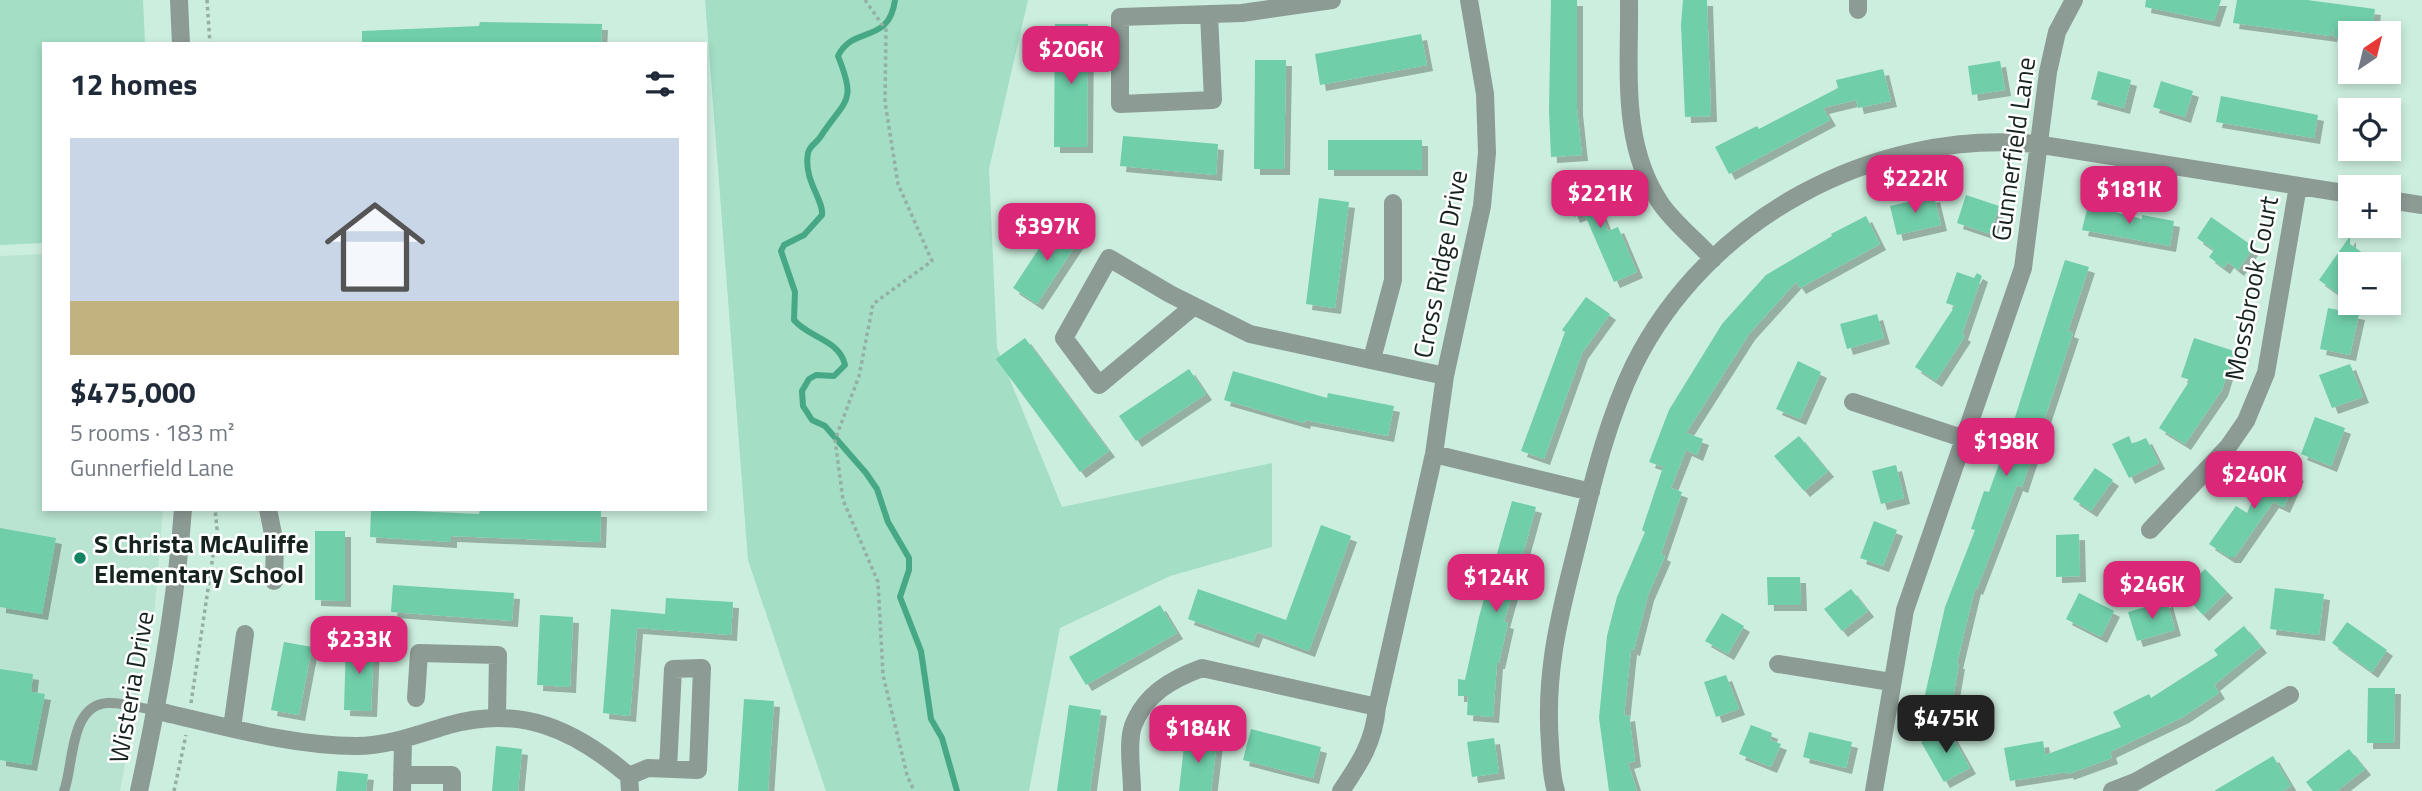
<!DOCTYPE html>
<html lang="en">
<head>
<meta charset="utf-8">
<style>
	:root { --surface:#fff; --page:#f6f6f7; --text:#1f2937; --muted:#747a83; --accent:#db2777 }
	body { margin:0; font-family:"Titillium Web",sans-serif; background:var(--page); color:var(--text); height:100vh; display:flex; flex-direction:column; font-size:26px; white-space:nowrap }
	* { box-sizing:border-box; margin:0 }
	p { font-size:23px; color:var(--muted) }
	.icon { flex:none; width:38px; height:38px; fill:none; stroke:currentColor; stroke-width:2; stroke-linecap:round; stroke-linejoin:round }
	.map { position:relative; flex:1; overflow:hidden }
	.panel { position:absolute; left:42px; top:42px; width:665px; height:469px; display:flex; flex-direction:column; background:var(--surface); border-radius:0px; box-shadow:0 4px 10px #0003 }
	.panel>* { flex:none }
	.needle { width:46px; rotate:35deg }
	.tools { position:absolute; left:2338px; top:21px; display:grid; gap:14px }
	.tools a { display:grid; place-items:center; width:63px; height:63px; border-radius:0px; background:var(--surface); box-shadow:0 4px 10px #0003; font-size:35px }
	.price { position:absolute; translate:-50% -60px; padding:0 16px; border-radius:14px; background:var(--accent); color:#fff; font-size:23px; line-height:46px; filter:drop-shadow(0 2px 4px #0008) }
	.price::after { content:''; position:absolute; left:50%; top:42px; width:21px; height:16px; margin-left:-10px; background:inherit; clip-path:polygon(0 0,100% 0,50% 100%) }
	.price.active { background:#222; color:#fff }
	ul { padding:0; list-style:none }
	li { display:grid; align-content:center; gap:14px; height:371px; padding:0 28px }
	li span { display:grid; place-items:center; height:217px; border-radius:0px; color:#555 }
	li>.icon { margin-inline-start:auto }
	span .icon { width:126px; height:126px; fill:#fffc; stroke-width:1 }
	li b { font-size:30px }
	h2 { display:flex; justify-content:space-between; align-items:center; height:84px; padding:0 28px; font-size:30px }
	.map>svg:first-child { display:block }
	.built { fill:#b9e4d1 }
	.green { fill:#a3dec5 }
	.lines { fill:none; stroke-linecap:round; stroke-linejoin:round }
	.stream { stroke:#47a885; stroke-width:6 }
	.building { fill:#6fcea9; filter:url(#shadow) }
	.path { stroke:#94afa3; stroke-width:3.5; stroke-dasharray:3.5 3.5; stroke-linecap:butt }
	.service { stroke:#8d9b95; stroke-width:10 }
	.minor { stroke:#8d9b95; stroke-width:18 }
	.tertiary { stroke:#8d9b95; stroke-width:18 }
	.poi-dot { fill:#128462; stroke:#fff; stroke-width:2.5 }
	.labels { text-anchor:middle; dominant-baseline:central; stroke-width:5; stroke-linejoin:round; paint-order:stroke }
	.street-label { font-size:26px; fill:#16231e; stroke:#fff }
	.poi-label { font-size:26px; font-weight:bold; fill:#16231e; stroke:#fff; text-anchor:start }
</style>
</head>
<body>
<div class="map">
<svg width="2422" height="791" viewBox="0 0 2422 791">
	<defs>
		<filter id="shadow"><feDropShadow dx="6" dy="6" stdDeviation="0" flood-color="#0004"/></filter>
	</defs>
	<rect width="100%" height="100%" fill="#cceede"/>
	<!-- built -->
	<path class="built" d="M 44,254 L 44,509 L 163,509 L 155,606 L 120,791 L 0,791 L 0,256 Z"/>
	<!-- green -->
	<path class="green" d="M 0,0 L 143,0 L 145,44 L 44,44 L 44,243 L 0,245 Z
		M 705,0 L 1028,0 L 989,169 L 997,348 L 1062,507 L 1272,463 L 1272,547 L 1170,576 L 1060,628 L 1029,791 L 826,791 L 748,560 Z"/>
	<g class="lines">
		<!-- stream -->
		<path class="stream" d="M 895,0 C 889,45 853,25 838,56 C 857,103 846,98 821,136 C 817,143 810,145 808,153 C 803,180 824,200 822,215 L 804,235 L 784,245 L 781,251 L 795,292 L 794,320 C 809,338 840,340 845,365 L 834,376 L 816,375 L 809,379 L 802,391 L 803,406 L 812,420 L 825,426 L 866,473 L 877,489 L 888,522 L 909,558 L 909,570 L 900,597 L 921,651 L 931,719 L 942,738 L 957,791"/>
	</g>
	<!-- building -->
	<path class="building" d="M 1551,0 L 1577,0 L 1577,109 L 1582,155 L 1551,157 L 1549,111 Z
		M 1683,0 L 1707,0 L 1711,116 L 1685,117 L 1681,25 Z
		M 2146,0 L 2221,0 L 2214,21 L 2145,7 Z
		M 2237,0 L 2307,0 L 2375,9 L 2372,33 L 2350,33 L 2350,39 L 2334,37 L 2333,29 L 2331,36 L 2233,23 Z
		M 480,22 L 602,24 L 601,44 L 362,44 L 362,31 L 479,26 Z
		M 1055,24 L 1088,24 L 1087,147 L 1054,147 Z
		M 1421,34 L 1427,65 L 1320,85 L 1315,54 Z
		M 1255,60 L 1286,60 L 1284,169 L 1254,169 Z
		M 2000,61 L 2005,90 L 1972,95 L 1968,66 Z
		M 1883,69 L 1891,101 L 1858,108 L 1856,100 L 1823,108 L 1830,120 L 1729,174 L 1715,147 L 1757,126 L 1759,129 L 1838,88 L 1836,80 Z
		M 2098,71 L 2131,80 L 2124,108 L 2091,99 Z
		M 2161,81 L 2193,91 L 2185,117 L 2153,107 Z
		M 2221,96 L 2318,115 L 2314,138 L 2216,122 Z
		M 1123,136 L 1218,144 L 1216,175 L 1120,166 Z
		M 1328,140 L 1422,140 L 1422,170 L 1328,170 Z
		M 1586,177 L 1608,231 L 1618,227 L 1637,272 L 1614,282 L 1584,213 L 1574,217 L 1562,186 Z
		M 1966,195 L 1999,206 L 1990,234 L 1957,223 Z
		M 1934,196 L 1941,225 L 1897,235 L 1890,206 Z
		M 1319,198 L 1349,202 L 1335,308 L 1306,304 Z
		M 2088,205 L 2142,219 L 2142,215 L 2174,221 L 2170,246 L 2082,230 Z
		M 1866,216 L 1880,244 L 1800,288 L 1796,282 L 1749,334 L 1686,433 L 1703,439 L 1697,455 L 1686,450 L 1671,488 L 1682,492 L 1661,554 L 1665,556 L 1648,595 L 1634,650 L 1631,649 L 1624,716 L 1629,715 L 1635,761 L 1628,763 L 1637,791 L 1609,791 L 1599,718 L 1607,636 L 1617,597 L 1645,532 L 1642,530 L 1663,467 L 1649,462 L 1669,410 L 1722,324 L 1766,275 L 1832,236 L 1831,234 Z
		M 2211,217 L 2254,247 L 2238,270 L 2228,262 L 2224,268 L 2209,257 L 2214,250 L 2197,238 Z
		M 1057,221 L 1081,237 L 1037,304 L 1013,288 Z
		M 2350,236 L 2350,244 L 2379,264 L 2350,264 L 2350,280 L 2340,295 L 2319,280 Z
		M 2065,260 L 2089,267 L 2068,331 L 2073,333 L 2022,487 L 2017,485 L 1977,589 L 1975,588 L 1957,663 L 1959,663 L 1952,704 L 1924,699 L 1945,607 L 1975,530 L 1971,529 L 1984,491 L 1989,492 L 2010,433 Z
		M 1957,272 L 1974,278 L 1977,273 L 1982,276 L 1962,334 L 1965,336 L 1936,381 L 1915,367 L 1955,306 L 1946,303 Z
		M 1586,297 L 1610,314 L 1582,353 L 1544,459 L 1521,451 L 1565,332 L 1562,330 Z
		M 2328,308 L 2359,314 L 2350,355 L 2320,349 Z
		M 1877,314 L 1884,338 L 1847,349 L 1840,324 Z
		M 1025,338 L 1109,451 L 1080,472 L 996,359 Z
		M 2194,338 L 2234,351 L 2222,390 L 2185,444 L 2159,428 L 2190,380 L 2181,377 Z
		M 1798,361 L 1821,372 L 1800,419 L 1776,409 Z
		M 2350,364 L 2363,397 L 2332,408 L 2319,375 Z
		M 1189,369 L 1206,394 L 1136,441 L 1119,416 Z
		M 1233,371 L 1327,398 L 1328,393 L 1394,406 L 1388,436 L 1305,420 L 1304,423 L 1224,400 Z
		M 2315,417 L 2345,428 L 2331,466 L 2301,454 Z
		M 1799,436 L 1828,471 L 1804,491 L 1774,456 Z
		M 2129,436 L 2132,444 L 2146,438 L 2159,463 L 2129,478 L 2112,444 Z
		M 2269,463 L 2298,475 L 2284,507 L 2273,502 L 2235,557 L 2229,557 L 2209,544 L 2236,506 L 2247,513 Z
		M 1896,465 L 1904,498 L 1881,504 L 1872,471 Z
		M 2095,468 L 2113,480 L 2091,511 L 2073,499 Z
		M 1512,501 L 1536,507 L 1504,622 L 1508,623 L 1499,663 L 1497,663 L 1493,717 L 1467,715 L 1468,696 L 1458,696 L 1458,679 L 1465,680 L 1479,617 Z
		M 371,509 L 479,514 L 480,509 L 601,511 L 600,542 L 451,536 L 451,542 L 370,537 Z
		M 1874,521 L 1897,530 L 1883,566 L 1860,558 Z
		M 1321,525 L 1351,536 L 1309,651 L 1257,632 L 1253,642 L 1188,619 L 1198,589 L 1286,620 Z
		M 0,528 L 56,538 L 42,614 L 0,607 Z
		M 315,531 L 345,531 L 345,601 L 315,600 Z
		M 2079,534 L 2080,576 L 2056,577 L 2056,535 Z
		M 2205,569 L 2227,592 L 2203,615 L 2181,592 Z
		M 1767,577 L 1800,577 L 1801,605 L 1768,605 Z
		M 393,585 L 514,593 L 512,621 L 391,612 Z
		M 2275,588 L 2324,594 L 2319,635 L 2270,629 Z
		M 1851,589 L 1868,611 L 1842,631 L 1824,609 Z
		M 2079,593 L 2114,611 L 2101,637 L 2066,619 Z
		M 666,598 L 733,602 L 731,635 L 637,628 L 630,716 L 603,713 L 611,609 L 665,614 Z
		M 2167,601 L 2175,630 L 2137,641 L 2128,612 Z
		M 1160,605 L 1177,633 L 1086,685 L 1069,657 Z
		M 1722,613 L 1744,626 L 1728,654 L 1705,641 Z
		M 540,615 L 573,617 L 570,687 L 537,685 Z
		M 2347,622 L 2387,650 L 2372,672 L 2332,643 Z
		M 2244,626 L 2261,647 L 2214,685 L 2219,693 L 2183,717 L 2110,752 L 2112,758 L 2068,774 L 2067,772 L 2010,781 L 2004,748 L 2043,741 L 2045,755 L 2121,727 L 2113,712 L 2149,694 L 2151,698 L 2218,655 L 2214,650 Z
		M 346,641 L 374,642 L 371,711 L 344,710 Z
		M 284,642 L 312,647 L 299,715 L 271,710 Z
		M 0,669 L 33,674 L 31,692 L 45,694 L 31,765 L 0,760 Z
		M 1726,675 L 1739,709 L 1716,717 L 1704,682 Z
		M 2368,688 L 2395,688 L 2394,743 L 2367,743 Z
		M 744,699 L 774,701 L 768,791 L 738,791 Z
		M 1069,705 L 1101,710 L 1090,791 L 1057,791 Z
		M 1751,725 L 1772,733 L 1770,740 L 1781,744 L 1771,767 L 1739,754 Z
		M 1947,727 L 1970,768 L 1944,782 L 1921,742 Z
		M 1251,729 L 1321,747 L 1313,778 L 1243,760 Z
		M 1809,732 L 1852,742 L 1846,768 L 1803,757 Z
		M 1185,737 L 1217,741 L 1211,791 L 1179,791 Z
		M 1494,738 L 1499,773 L 1472,777 L 1467,742 Z
		M 496,746 L 522,749 L 518,791 L 492,791 Z
		M 2349,749 L 2365,769 L 2337,791 L 2313,791 L 2306,782 Z
		M 2273,756 L 2291,786 L 2283,791 L 2214,791 Z
		M 338,771 L 368,774 L 366,791 L 336,791 Z"/>
	<g class="lines">
		<!-- path -->
		<path class="path" d="M 207,0 L 210,44
			M 865,0 L 886,30 L 885,102 L 898,184 L 932,261 L 873,304 L 859,376 L 835,440 L 843,500 L 878,582 L 883,675 L 907,775 L 914,791
			M 191,703 L 217,529 L 215,509
			M 174,791 L 186,735"/>
		<!-- service -->
		<path class="service" d="M 64,791 C 74,765 69,706 107,703 C 123,702 141,708 157,711"/>
		<!-- minor -->
		<path class="minor" d="M 1629,0 C 1630,69 1620,144 1661,204 C 1675,224 1697,241 1713,259
			M 1858,10 L 1858,0
			M 1209,14 L 1213,100 L 1120,104 L 1120,17 L 1242,13 L 1332,0
			M 2389,200 L 2422,205
			M 1194,306 L 1099,385 L 1064,338 L 1109,258 L 1170,294 L 1250,334 L 1445,376
			M 1372,359 L 1393,280 L 1393,203
			M 1853,402 L 1965,439
			M 1434,454 L 1591,492
			M 268,509 L 275,544 L 274,581
			M 2150,530 L 2228,447 L 2246,421 L 2266,373 L 2298,186
			M 1778,664 L 1891,682
			M 416,698 L 419,653 L 498,655 L 497,716
			M 157,711 C 221,725 289,746 356,746 C 388,746 419,734 449,725 C 521,705 574,729 629,776 L 630,791
			M 232,728 L 245,634
			M 402,775 L 452,775 L 452,791
			M 629,776 L 648,768 L 698,770 L 702,668 L 673,669 L 668,769
			M 402,791 L 403,739
			M 1132,791 C 1132,772 1127,743 1133,726 C 1145,694 1172,679 1202,668 L 1377,707
			M 1341,791 C 1360,763 1374,742 1377,707 L 1434,454 L 1445,376 L 1482,206 L 1487,153 L 1485,94 L 1469,0
			M 1556,791 C 1551,776 1551,760 1550,744 C 1545,678 1557,625 1573,562 C 1590,495 1604,427 1634,365 C 1707,218 1874,129 2036,144 L 2350,194
			M 1874,791 L 1905,610 L 2023,268 L 2048,72 L 2057,32 L 2074,0
			M 2112,791 L 2135,782 L 2290,695"/>
		<!-- tertiary -->
		<path class="tertiary" d="M 179,0 L 181,44
			M 139,791 C 159,698 176,604 183,509"/>
	</g>
	<!-- markers -->
	<circle class="poi-dot" cx="80" cy="558" r="7"/>
	<g class="labels">
		<!-- street labels -->
		<g class="street-label">
			<text transform="translate(2013 149) rotate(-82)">Gunnerfield Lane</text>
			<text transform="translate(1440 264) rotate(-79)">Cross Ridge Drive</text>
			<text transform="translate(2251 288) rotate(-79)">Mossbrook Court</text>
			<text transform="translate(131 687) rotate(-80)">Wisteria Drive</text>
		</g>
		<!-- poi labels -->
		<g class="poi-label">
			<text x="94" y="543">S Christa McAuliffe<tspan x="94" dy="30">Elementary School</tspan></text>
		</g>
	</g>
</svg>
<div class="tools">
<a><svg class="needle" viewBox="-14 -14 28 28"><path d="M0-13l5 13h-10z" fill="#e53935"/><path d="M0 13l5-13h-10z" fill="#747a83"/></svg></a>
<a><svg class="icon" aria-label="locate" viewBox="0 0 24 24"><circle cx="12" cy="12" r="6"/><path d="M12 2v4M12 18v4M2 12h4M18 12h4"/></svg></a>
<a>+</a>
<a>−</a>
</div>
<b class="price" style="left:1071px;top:86px">$206K</b>
<b class="price" style="left:1915px;top:215px">$222K</b>
<b class="price" style="left:2129px;top:226px">$181K</b>
<b class="price" style="left:1600px;top:230px">$221K</b>
<b class="price" style="left:1047px;top:263px">$397K</b>
<b class="price" style="left:2006px;top:478px">$198K</b>
<b class="price" style="left:2254px;top:511px">$240K</b>
<b class="price" style="left:1496px;top:614px">$124K</b>
<b class="price" style="left:2152px;top:621px">$246K</b>
<b class="price" style="left:359px;top:676px">$233K</b>
<b class="price active" style="left:1946px;top:755px">$475K</b>
<b class="price" style="left:1198px;top:765px">$184K</b>
<section class="panel">
<h2>12 homes<svg class="icon" aria-label="filters" viewBox="0 0 24 24"><path d="M4 7h16M4 17h16"/><circle cx="9" cy="7" r="2"/><circle cx="15" cy="17" r="2"/></svg></h2>
<ul>
<li><span style="background:linear-gradient(#c9d6e8 75%,#c2b280 0)"><svg class="icon" aria-label="home" viewBox="0 0 24 24"><path d="M3 11l9-7 9 7M6 9v11h12V9"/></svg></span><div><b>$475,000</b><p>5 rooms · 183 m²</p><p>Gunnerfield Lane</p></div></li>
</ul>
</section>
</div>
</body>
</html>
